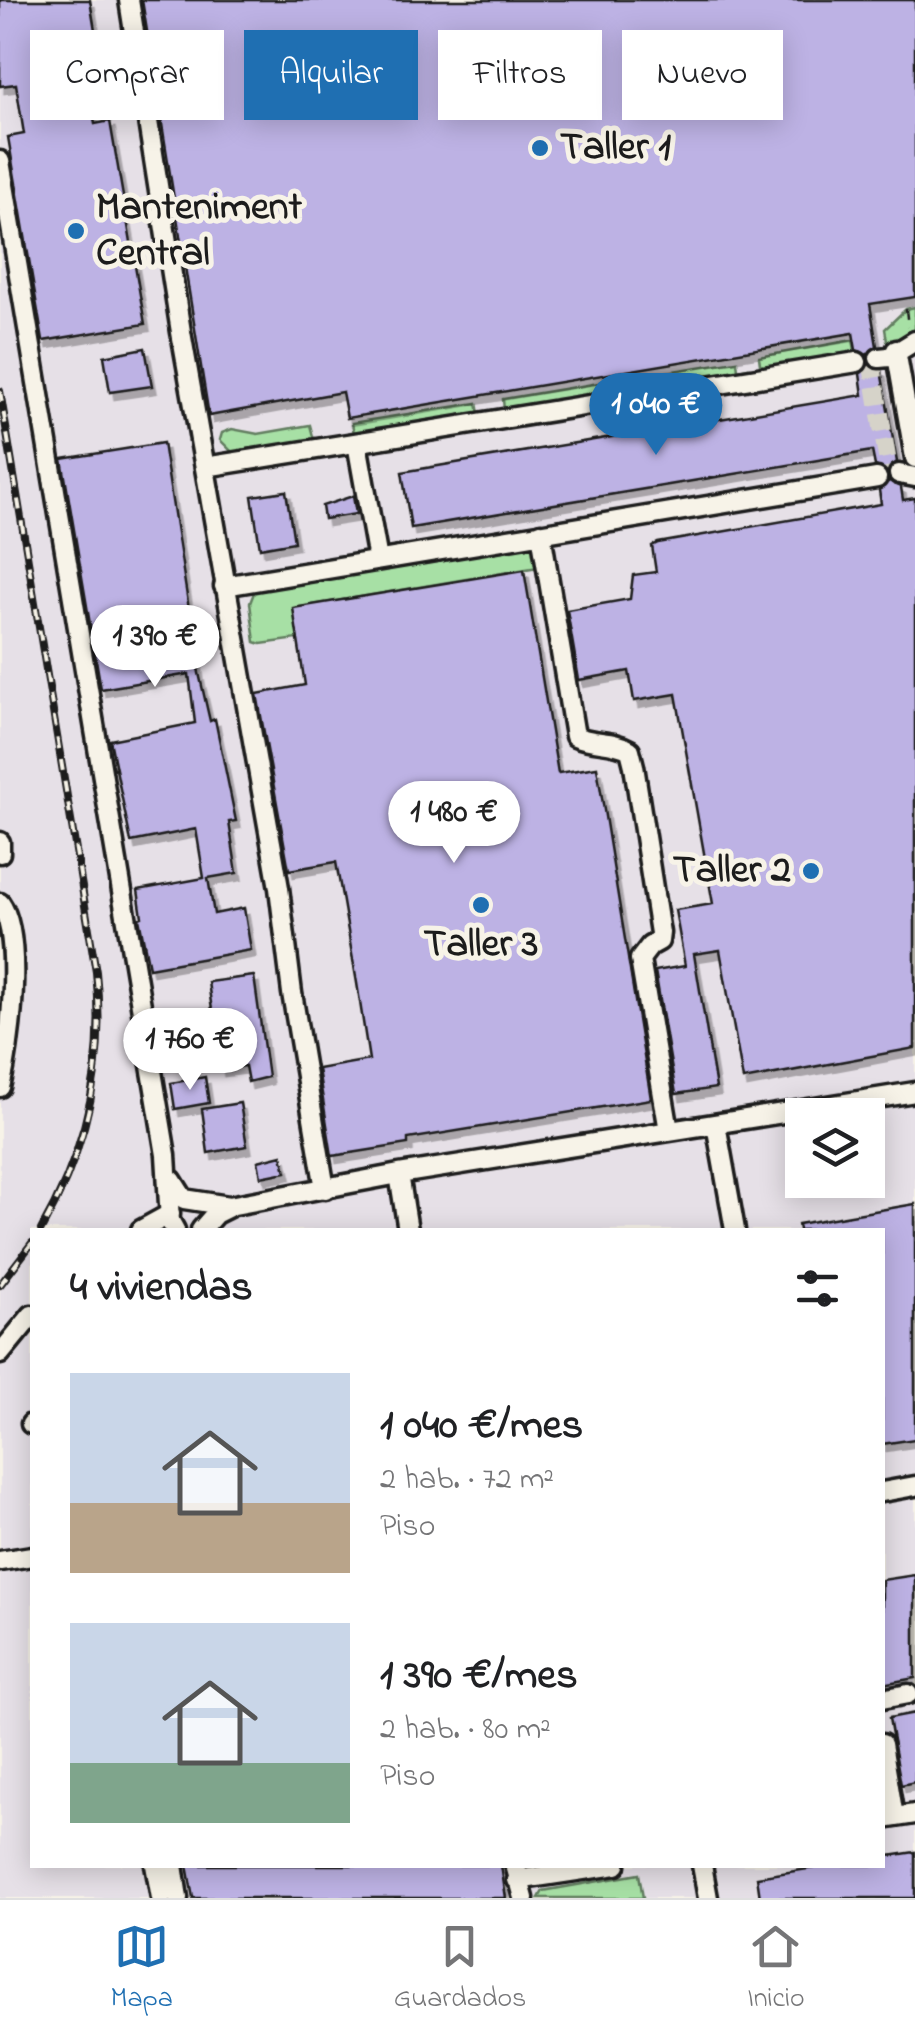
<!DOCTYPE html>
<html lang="es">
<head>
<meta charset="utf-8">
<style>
	:root { --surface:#fff; --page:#f6f6f6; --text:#202124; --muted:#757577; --line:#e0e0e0; --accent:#1f6fb2 }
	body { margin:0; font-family:"Indie Flower",sans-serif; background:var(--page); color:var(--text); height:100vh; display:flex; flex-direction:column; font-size:38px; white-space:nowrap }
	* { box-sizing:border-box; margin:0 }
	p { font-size:32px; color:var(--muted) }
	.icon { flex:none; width:55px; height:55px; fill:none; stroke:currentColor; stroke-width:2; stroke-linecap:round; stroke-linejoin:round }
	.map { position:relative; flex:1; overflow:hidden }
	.drawer { position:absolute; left:30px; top:1228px; width:855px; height:640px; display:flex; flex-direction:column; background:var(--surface); border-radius:0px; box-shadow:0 5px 25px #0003 }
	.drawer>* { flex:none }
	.hud { position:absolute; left:30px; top:30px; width:855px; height:90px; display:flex; gap:20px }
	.tools { position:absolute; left:785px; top:1098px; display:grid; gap:20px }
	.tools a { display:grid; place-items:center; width:100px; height:100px; border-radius:0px; background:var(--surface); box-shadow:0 5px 25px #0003; font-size:50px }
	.price { position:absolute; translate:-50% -85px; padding:0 22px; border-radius:35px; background:#fff; color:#222; font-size:32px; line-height:65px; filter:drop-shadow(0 2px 5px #0008) }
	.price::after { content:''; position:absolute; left:50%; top:60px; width:30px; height:22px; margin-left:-15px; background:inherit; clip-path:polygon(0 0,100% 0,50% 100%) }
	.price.selected { background:var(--accent); color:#fff }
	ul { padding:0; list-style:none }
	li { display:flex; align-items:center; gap:30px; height:250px; padding:0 40px }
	li span { display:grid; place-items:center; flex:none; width:280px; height:200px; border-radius:0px; color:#555 }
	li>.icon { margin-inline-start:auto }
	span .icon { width:120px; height:120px; fill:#fffc; stroke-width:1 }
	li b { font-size:42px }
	h2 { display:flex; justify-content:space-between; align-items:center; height:120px; padding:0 40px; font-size:42px }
	.tag { padding:0 35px; border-radius:0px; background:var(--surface); box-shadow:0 5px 25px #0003; font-size:35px; line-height:90px }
	.tag.selected { background:var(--accent); color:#fff }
	.menu { display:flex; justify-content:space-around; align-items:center; height:140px; border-top:2px solid var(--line); background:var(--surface); font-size:28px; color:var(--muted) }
	.menu a { display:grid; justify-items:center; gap:5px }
	.menu .selected { color:var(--accent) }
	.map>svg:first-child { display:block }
	.built { fill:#e6e0e7; fill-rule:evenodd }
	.green { fill:#a7e0a5; stroke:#627e60; stroke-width:2.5 }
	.building { fill:#bdb2e4; stroke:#1c1c1c; stroke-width:2.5; filter:url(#shadow) }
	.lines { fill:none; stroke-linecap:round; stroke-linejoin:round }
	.minor-tunnel { stroke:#d6d3c9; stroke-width:18; stroke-dasharray:18 9; stroke-linecap:butt }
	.minor-casing { stroke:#1c1c1c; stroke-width:25 }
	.path { stroke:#1c1c1c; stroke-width:2.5; stroke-dasharray:10 8; stroke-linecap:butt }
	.minor { stroke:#f7f3e8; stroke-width:18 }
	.rail-casing { stroke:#1c1c1c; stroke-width:8 }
	.rail { stroke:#f7f3e8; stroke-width:4; stroke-dasharray:11; stroke-linecap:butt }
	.poi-dot { fill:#1f6fb2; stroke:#f7f3e8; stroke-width:4 }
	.labels { text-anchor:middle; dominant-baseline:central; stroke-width:10; stroke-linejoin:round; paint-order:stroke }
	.poi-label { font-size:40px; font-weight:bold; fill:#1c1c1c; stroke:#f7f3e8; text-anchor:start }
</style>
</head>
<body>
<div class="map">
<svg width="915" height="1898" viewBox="0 0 915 1898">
	<defs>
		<filter id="shadow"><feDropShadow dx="4.5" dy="7" stdDeviation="0" flood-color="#0004"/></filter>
	</defs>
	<rect width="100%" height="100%" fill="#f7f3e8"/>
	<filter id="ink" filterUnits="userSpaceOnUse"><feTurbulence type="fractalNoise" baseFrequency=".01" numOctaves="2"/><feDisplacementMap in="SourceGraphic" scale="20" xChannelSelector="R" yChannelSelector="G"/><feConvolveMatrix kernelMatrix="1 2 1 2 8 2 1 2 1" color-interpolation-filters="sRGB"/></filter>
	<g filter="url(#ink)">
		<!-- built -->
		<path class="built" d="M 0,0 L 915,0 L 915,1898 L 0,1898 ZM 802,1115 L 868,1115 L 868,1180 L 802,1180 ZM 32,1230 L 882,1230 L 882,1865 L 32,1865 Z"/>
		<!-- green -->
		<path class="green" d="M 915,307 L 915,336 L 889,352 L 885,329 L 906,309 Z
			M 853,340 L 856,355 L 761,372 L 759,357 Z
			M 737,361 L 738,370 L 748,368 L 749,374 L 634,394 L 633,388 L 643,386 L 641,376 Z
			M 617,380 L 619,395 L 504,410 L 503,399 Z
			M 477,403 L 480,419 L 355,438 L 352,423 Z
			M 310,425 L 314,440 L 347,434 L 347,440 L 235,455 L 220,440 L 222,433 L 232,429 L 258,434 Z
			M 526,542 L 535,550 L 538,567 L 294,608 L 298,639 L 261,644 L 255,642 L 250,603 L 255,590 Z
			M 639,1874 L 643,1898 L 539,1898 L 543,1891 Z"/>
		<!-- building -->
		<path class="building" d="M 0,0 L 90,0 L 102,72 L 85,74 L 95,124 L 110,121 L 145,324 L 43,341 L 8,137 L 24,134 L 16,84 L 0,86 Z
			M 142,0 L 915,0 L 915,297 L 870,304 L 877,346 L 867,355 L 856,350 L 853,333 L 347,418 L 342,392 L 209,416 Z
			M 145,348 L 152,386 L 110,392 L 104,356 Z
			M 869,365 L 881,370 L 897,462 L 887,471 L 875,466 L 872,451 L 411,528 L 402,472 L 863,395 L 860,374 Z
			M 163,443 L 199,673 L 210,721 L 215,719 L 236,821 L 229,822 L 237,873 L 208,878 L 214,914 L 244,908 L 251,950 L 149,968 L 139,918 L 142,917 L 138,890 L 204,878 L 196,829 L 131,842 L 110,740 L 195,723 L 189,674 L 101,689 L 62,459 Z
			M 889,481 L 901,487 L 903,500 L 915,498 L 915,1048 L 743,1080 L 720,950 L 694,954 L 716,1088 L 676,1094 L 655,971 L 685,966 L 675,910 L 713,904 L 676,694 L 634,701 L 629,671 L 579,680 L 567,610 L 630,599 L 633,575 L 656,572 L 652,546 L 658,543 L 881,504 L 879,490 Z
			M 286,491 L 294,542 L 260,548 L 252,496 Z
			M 353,496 L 356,514 L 324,519 L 322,506 Z
			M 524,570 L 558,773 L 597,767 L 651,1099 L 408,1139 L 408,1144 L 332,1156 L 318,1069 L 369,1060 L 357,983 L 336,862 L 289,870 L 257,694 L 305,685 L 293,608 Z
			M 254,976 L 268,1077 L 248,1082 L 245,1066 L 220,1069 L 216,1042 L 161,1050 L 156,1019 L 212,1010 L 208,982 Z
			M 205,1077 L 209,1103 L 175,1109 L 171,1083 Z
			M 240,1103 L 247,1146 L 208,1153 L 202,1109 Z
			M 282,1155 L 286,1172 L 261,1177 L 258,1161 Z
			M 915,1204 L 915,1439 L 882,1444 L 882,1230 L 799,1230 L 798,1224 Z
			M 915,1575 L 915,1678 L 882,1684 L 882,1580 Z
			M 915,1713 L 915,1782 L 901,1785 L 889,1718 Z
			M 915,1852 L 915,1898 L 760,1898 L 757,1877 L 833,1865 L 882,1865 L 882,1857 Z
			M 187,1865 L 501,1865 L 506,1898 L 193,1898 Z"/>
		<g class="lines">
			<!-- minor-tunnel -->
			<path class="minor-tunnel" d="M 871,360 L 890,475"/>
			<!-- minor casing -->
			<g class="minor-casing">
				<path id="minor" d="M 129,0 L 181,332 L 279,888 L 292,993 L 325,1189
					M 0,161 L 166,1155 L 170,1221 L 175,1230
					M 896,350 L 915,458
					M 879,358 L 889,357 L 915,341
					M 357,443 L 378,560
					M 205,467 L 857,362
					M 899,474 L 915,477
					M 541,533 L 575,736 C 593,744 613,740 630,750 L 634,766 L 660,933 L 659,941 L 650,946 L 640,959 L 669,1131
					M 224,586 L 877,478
					M 0,842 L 0,853
					M 0,903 C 24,936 10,1048 0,1087
					M 716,1124 L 735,1230
					M 399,1174 L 408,1230
					M 172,1180 L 184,1199 L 229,1206 L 399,1174 L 915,1092
					M 141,1230 L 170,1214
					M 201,1230 L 215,1214 L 229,1207
					M 0,1354 L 32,1315
					M 31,1424 L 32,1424
					M 882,1492 L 915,1486
					M 0,1561 L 32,1556
					M 882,1699 L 908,1694
					M 882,1744 L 894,1817
					M 883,1819 L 915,1814
					M 155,1865 L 161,1898
					M 173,1865 L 178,1898
					M 515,1865 L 524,1898
					M 702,1865 L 708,1898
					M 517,1880 L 616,1865"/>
			</g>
			<!-- path -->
			<path class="path" d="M 906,309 L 908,327"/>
			<!-- minor -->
			<use href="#minor" class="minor"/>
			<!-- rail casing -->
			<g class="rail-casing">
				<path id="rail" d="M 0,391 L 96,972 C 106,1065 87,1149 41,1230
					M 0,1285 L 32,1243"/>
			</g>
			<!-- rail -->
			<use href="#rail" class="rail"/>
		</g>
	</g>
	<!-- markers -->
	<g class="poi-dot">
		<circle cx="540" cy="148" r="10"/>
		<circle cx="76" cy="231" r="10"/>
		<circle cx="811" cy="871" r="10"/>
		<circle cx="481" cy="905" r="10"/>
	</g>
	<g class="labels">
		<!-- poi labels -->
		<g class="poi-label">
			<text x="560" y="148">Taller 1</text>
			<text x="96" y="208">Manteniment<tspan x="96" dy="46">Central</tspan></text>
			<text x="791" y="871" text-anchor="end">Taller 2</text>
			<text x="481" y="945" text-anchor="middle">Taller 3</text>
		</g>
	</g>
</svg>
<div class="tools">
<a><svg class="icon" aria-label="layers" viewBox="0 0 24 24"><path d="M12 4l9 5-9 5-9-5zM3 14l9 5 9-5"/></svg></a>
</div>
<b class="price selected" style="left:656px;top:458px">1 040 €</b>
<b class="price" style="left:155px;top:690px">1 390 €</b>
<b class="price" style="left:454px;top:866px">1 480 €</b>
<b class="price" style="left:190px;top:1093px">1 760 €</b>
<div class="hud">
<a class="tag">Comprar</a>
<a class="tag selected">Alquilar</a>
<a class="tag">Filtros</a>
<a class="tag">Nuevo</a>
</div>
<section class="drawer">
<h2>4 viviendas<svg class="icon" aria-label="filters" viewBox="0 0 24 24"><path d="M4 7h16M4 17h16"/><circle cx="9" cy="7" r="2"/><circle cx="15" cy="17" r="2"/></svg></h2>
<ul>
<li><span style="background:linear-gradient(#c9d6e8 65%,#b9a48a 0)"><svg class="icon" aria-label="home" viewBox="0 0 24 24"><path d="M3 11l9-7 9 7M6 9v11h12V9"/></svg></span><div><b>1 040 €/mes</b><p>2 hab. · 72 m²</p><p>Piso</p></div></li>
<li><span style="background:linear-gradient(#c9d6e8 70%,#7fa58c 0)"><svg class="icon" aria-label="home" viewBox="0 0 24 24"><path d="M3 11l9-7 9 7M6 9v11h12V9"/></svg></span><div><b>1 390 €/mes</b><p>2 hab. · 80 m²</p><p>Piso</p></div></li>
</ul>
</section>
</div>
<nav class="menu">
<a class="selected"><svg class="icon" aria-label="map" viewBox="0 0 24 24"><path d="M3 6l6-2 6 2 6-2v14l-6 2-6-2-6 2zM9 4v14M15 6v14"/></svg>Mapa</a>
<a><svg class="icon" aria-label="saved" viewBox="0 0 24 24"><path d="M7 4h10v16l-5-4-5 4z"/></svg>Guardados</a>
<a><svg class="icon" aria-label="home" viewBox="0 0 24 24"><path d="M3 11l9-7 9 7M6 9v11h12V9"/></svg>Inicio</a>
</nav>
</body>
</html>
